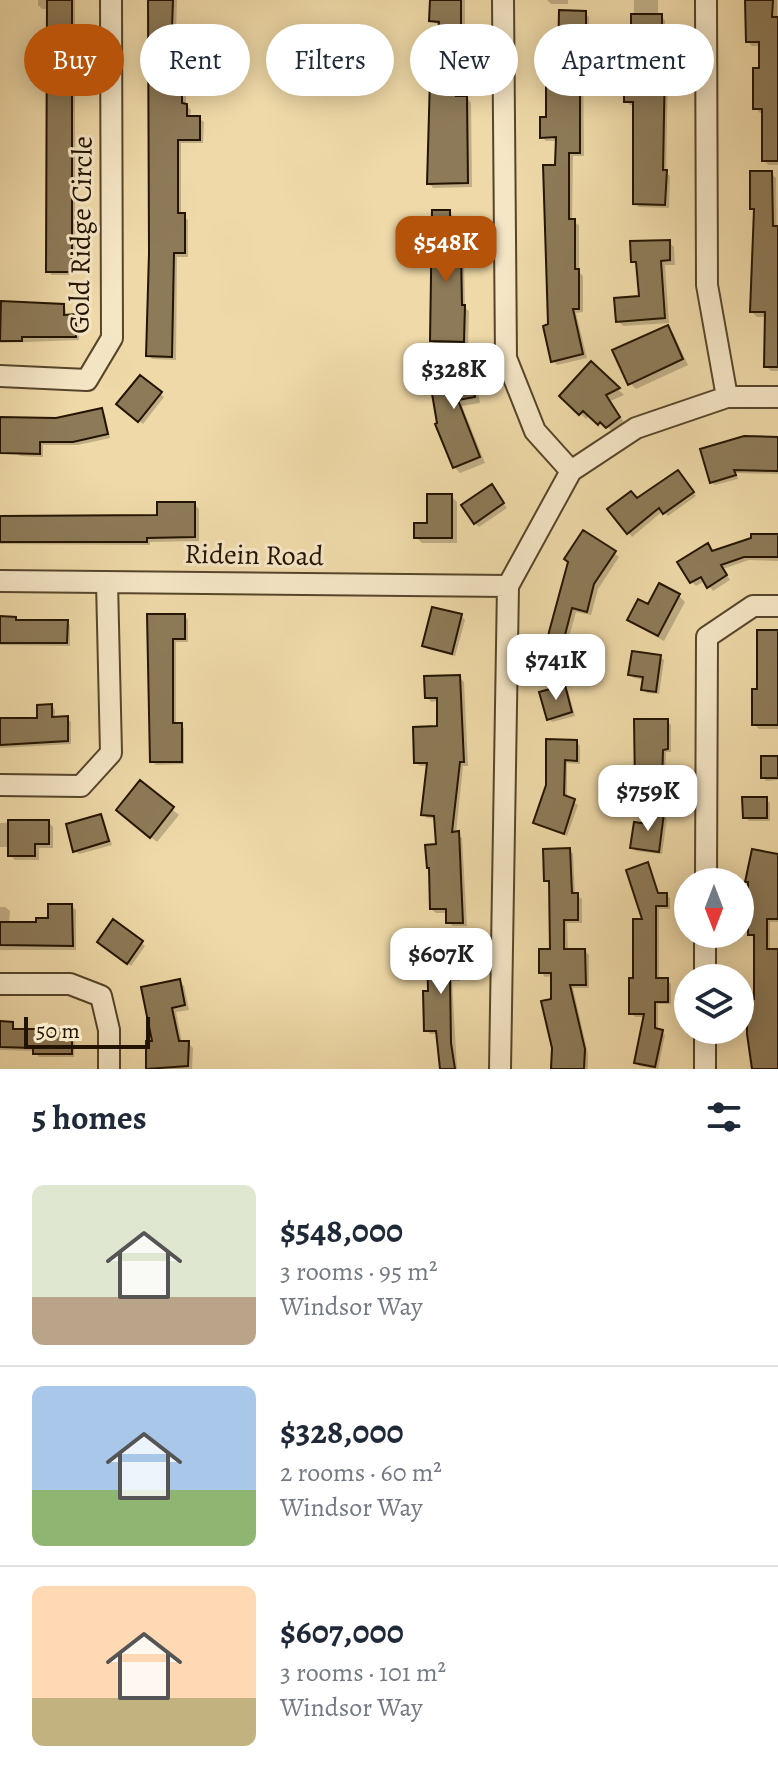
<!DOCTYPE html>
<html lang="en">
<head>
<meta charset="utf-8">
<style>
	:root { --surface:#fff; --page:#f6f6f7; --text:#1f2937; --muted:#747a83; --line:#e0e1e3; --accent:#b45309 }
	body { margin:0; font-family:Alegreya,serif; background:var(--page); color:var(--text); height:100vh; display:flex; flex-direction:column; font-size:30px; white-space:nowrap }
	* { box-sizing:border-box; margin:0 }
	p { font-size:26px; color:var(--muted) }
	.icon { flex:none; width:44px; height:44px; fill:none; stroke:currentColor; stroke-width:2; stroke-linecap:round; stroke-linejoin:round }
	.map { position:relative; height:1069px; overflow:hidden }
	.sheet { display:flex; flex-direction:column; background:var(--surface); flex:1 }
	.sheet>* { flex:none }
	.hud { position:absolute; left:24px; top:24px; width:730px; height:72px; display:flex; gap:16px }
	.needle { width:52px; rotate:180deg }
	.fabs { position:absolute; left:674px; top:868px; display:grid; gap:16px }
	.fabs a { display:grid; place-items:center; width:80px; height:80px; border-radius:50%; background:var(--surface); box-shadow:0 4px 20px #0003; font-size:40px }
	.scale { position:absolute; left:24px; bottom:20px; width:126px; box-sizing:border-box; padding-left:8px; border:4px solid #231401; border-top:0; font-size:22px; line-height:28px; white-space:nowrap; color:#231401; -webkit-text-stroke:6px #f5e6c6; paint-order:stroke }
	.price { position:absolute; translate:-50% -68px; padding:0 18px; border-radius:16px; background:#fff; color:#222; font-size:26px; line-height:52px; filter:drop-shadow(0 2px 4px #0008) }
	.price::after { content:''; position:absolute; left:50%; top:48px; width:24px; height:18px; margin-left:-12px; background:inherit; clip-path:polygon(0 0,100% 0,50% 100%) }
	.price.on { background:var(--accent); color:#fff }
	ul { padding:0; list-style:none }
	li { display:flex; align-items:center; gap:24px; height:200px; padding:0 32px }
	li+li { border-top:2px solid var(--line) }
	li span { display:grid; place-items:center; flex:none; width:224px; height:160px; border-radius:12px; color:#555 }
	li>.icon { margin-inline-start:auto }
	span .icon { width:96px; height:96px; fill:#fffc; stroke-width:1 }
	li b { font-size:34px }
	h2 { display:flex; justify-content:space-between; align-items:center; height:96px; padding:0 32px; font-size:34px }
	.tag { padding:0 28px; border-radius:36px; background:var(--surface); box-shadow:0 4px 20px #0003; font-size:28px; line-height:72px }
	.tag.on { background:var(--accent); color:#fff }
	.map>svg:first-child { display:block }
	.shadow { fill:#0003 }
	.building { fill:#8d7a58; stroke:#231401; stroke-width:2 }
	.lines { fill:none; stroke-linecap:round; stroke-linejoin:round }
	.minor-casing { stroke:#56452b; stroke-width:24 }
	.minor { stroke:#f5e6c6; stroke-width:20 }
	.labels { text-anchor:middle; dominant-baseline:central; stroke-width:6; stroke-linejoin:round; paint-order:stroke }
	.street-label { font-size:28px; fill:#231401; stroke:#f5e6c6 }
</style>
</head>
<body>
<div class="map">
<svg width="778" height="1069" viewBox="0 0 778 1069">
	<rect width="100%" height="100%" fill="#efd9a8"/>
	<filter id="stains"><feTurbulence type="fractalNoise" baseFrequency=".0025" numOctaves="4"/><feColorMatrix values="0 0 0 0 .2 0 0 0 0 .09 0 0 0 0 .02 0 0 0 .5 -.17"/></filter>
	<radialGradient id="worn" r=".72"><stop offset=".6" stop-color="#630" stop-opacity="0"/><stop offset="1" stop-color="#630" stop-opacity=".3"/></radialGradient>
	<!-- shadow -->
	<path class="shadow" d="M 38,0 L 75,0 L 75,275 L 52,275 L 48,271 L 49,9 L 42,9 L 38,5 Z
		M 149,0 L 177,0 L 175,59 L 182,58 L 186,63 L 186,105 L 191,110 L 190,118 L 199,118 L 204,122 L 203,143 L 181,143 L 181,215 L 188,220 L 188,257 L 177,257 L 176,360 L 152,359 L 148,355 L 151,253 Z
		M 432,0 L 465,0 L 465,51 L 460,98 L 467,98 L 471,103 L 472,187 L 433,188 L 429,183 L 432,81 L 425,76 L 438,53 L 440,25 L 431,21 Z
		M 547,0 L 568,0 L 568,4 L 551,4 Z
		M 634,0 L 658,0 L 658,16 L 665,20 L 665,66 L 668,69 L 666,173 L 670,176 L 669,208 L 639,207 L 635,203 L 635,105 L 630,105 L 626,101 L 633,65 Z
		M 753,0 L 777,0 L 778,165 L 768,165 L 764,160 L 764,113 L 760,113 L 755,108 L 761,70 L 761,46 L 752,46 L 748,42 Z
		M 585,13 L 589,17 L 589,27 L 598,27 L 603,31 L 603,47 L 593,57 L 583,57 L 584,156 L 573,156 L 572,221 L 579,225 L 579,272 L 583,276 L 583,312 L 576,313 L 587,358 L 557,365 L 553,361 L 550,326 L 558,141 L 546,141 L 542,137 L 560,65 Z
		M 771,173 L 776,178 L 778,371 L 771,371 L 766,366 L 767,317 L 757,317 L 752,312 L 756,212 L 752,208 Z
		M 449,212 L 454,217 L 454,253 L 460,253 L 464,258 L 465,308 L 469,311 L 468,346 L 436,345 L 432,341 Z
		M 669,242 L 674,247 L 675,265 L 665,265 L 669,323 L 623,326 L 618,321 L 641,298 L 638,266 L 633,261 Z
		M 63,306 L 66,310 L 66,317 L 76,316 L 79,320 L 79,340 L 0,343 L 0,316 Z
		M 667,327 L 673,333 L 688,365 L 636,389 L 630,383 Z
		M 591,364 L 624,395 L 610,401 L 625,424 L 613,432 L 607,426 L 605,429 L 591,415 L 586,419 L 561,395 Z
		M 469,365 L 475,371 L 480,403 L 462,406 L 485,463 L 460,473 L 454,467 L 438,425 Z
		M 160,394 L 164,397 L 143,424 L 122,408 Z
		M 102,411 L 105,414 L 110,438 L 78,445 L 43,445 L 43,457 L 21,456 L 0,446 L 0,418 L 57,420 Z
		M 778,439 L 778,474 L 736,473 L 738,479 L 715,485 L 711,482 Z
		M 681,476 L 696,496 L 668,516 L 663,511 L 632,537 L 610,510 L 637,501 Z
		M 495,491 L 507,508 L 479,527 L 475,523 Z
		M 451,496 L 457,502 L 457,543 L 422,543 L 416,537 L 429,525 Z
		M 194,504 L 199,509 L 199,541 L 150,542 L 150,545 L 0,544 L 0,518 L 159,517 Z
		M 778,536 L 778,561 L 749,560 L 723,569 L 730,580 L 713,591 L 705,581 L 696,586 L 692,582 L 707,546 L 713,553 Z
		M 614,553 L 619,557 L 598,589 L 591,615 L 576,612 L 569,637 L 575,643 L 569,678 L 550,674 L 545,670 L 551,632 Z
		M 679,596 L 685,602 L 664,641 L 635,625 L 629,620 L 649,607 Z
		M 149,616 L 185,616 L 188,620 L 188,642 L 176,642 L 176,725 L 184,728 L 184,764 L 156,765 L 152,761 Z
		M 461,616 L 465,620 L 455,656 L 428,649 L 424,646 Z
		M 0,618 L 16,619 L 19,622 L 67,622 L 70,625 L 70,646 L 0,645 Z
		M 778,632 L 778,729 L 759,729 L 754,724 L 759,691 Z
		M 660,657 L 664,660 L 659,694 L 647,693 L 643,689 L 645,680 L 634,678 L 630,675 Z
		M 459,677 L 464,682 L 468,766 L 463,766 L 456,833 L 462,838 L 467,926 L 453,926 L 448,922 L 448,913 L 436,913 L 431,909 L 438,846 L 436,819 L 427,818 L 423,814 L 428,766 L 420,766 L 416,762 L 439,728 L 439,701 L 431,702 L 427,697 Z
		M 564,687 L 568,691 L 575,716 L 552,722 L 549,719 Z
		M 52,706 L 55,710 L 55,719 L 67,718 L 71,722 L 71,744 L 0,748 L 0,720 L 39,720 Z
		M 667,721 L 671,725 L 671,752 L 666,752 L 665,790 L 640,790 L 637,786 Z
		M 577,742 L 580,746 L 580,764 L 567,763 L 567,798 L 578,805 L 567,836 L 535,823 L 548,786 Z
		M 778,758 L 778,780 L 766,781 L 763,777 Z
		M 140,783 L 179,815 L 157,842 L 124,815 Z
		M 766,799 L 770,803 L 770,821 L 749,821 L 745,817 Z
		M 663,815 L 667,819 L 662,854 L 636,851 L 632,847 Z
		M 101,816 L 104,820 L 112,845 L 79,854 L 75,851 Z
		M 48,822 L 53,827 L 53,848 L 39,848 L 39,860 L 15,860 L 10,855 L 10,847 L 0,847 L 0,823 Z
		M 569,850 L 573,854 L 575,895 L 582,899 L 582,923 L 567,923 L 568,951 L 585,951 L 589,955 L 589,988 L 573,988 L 588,1054 L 588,1069 L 553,1069 L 553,976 L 545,977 L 541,972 L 552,951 L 551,885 L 546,880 Z
		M 778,856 L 778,922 L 770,922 L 770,951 L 778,951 L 778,1069 L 754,1069 L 756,938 L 750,935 L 750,884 L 747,881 Z
		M 647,865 L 660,895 L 666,895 L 670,898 L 670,909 L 659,909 L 659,980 L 667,980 L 671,984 L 671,1004 L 658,1004 L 658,1031 L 665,1035 L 658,1069 L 639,1066 L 636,1062 L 645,1017 L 635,1017 L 631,1013 L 645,921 Z
		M 71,906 L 76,910 L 76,950 L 0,950 L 0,907 L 5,907 L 10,911 L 9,924 L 38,924 L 50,920 Z
		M 113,922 L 145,946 L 131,966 L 103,945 Z
		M 456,940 L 459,944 L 460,981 L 452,981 L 457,1069 L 442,1069 L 439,1034 L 430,1034 L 426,1030 L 430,992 Z
		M 179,981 L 184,986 L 189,1010 L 176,1012 L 182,1043 L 188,1043 L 193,1048 L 192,1069 L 148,1069 L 148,1043 L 154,1043 Z
		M 0,1024 L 12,1024 L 16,1031 L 71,1031 L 75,1034 L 74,1057 L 39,1057 L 35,1051 L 0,1050 Z"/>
	<!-- building -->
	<path class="building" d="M 47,0 L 72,0 L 72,272 L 46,272 Z
		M 148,0 L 173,0 L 171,57 L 182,56 L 182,103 L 187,104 L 187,116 L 200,116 L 200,140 L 178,140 L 178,213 L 185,213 L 185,253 L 174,253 L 172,357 L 146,356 L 149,253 Z
		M 430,0 L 461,0 L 461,45 L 456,96 L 467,96 L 468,183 L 427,184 L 430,78 L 423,77 L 426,50 L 436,51 L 439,22 L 429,21 Z
		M 745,0 L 773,0 L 772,17 L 778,17 L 778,161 L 762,161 L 762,109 L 753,109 L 753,68 L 759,68 L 759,42 L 746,42 Z
		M 559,10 L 586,11 L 586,25 L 599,25 L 599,42 L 588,53 L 580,53 L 580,153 L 569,153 L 569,219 L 575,219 L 575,269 L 579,269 L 579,309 L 573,309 L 583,354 L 551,362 L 543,326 L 548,324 L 543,165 L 555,165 L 556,137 L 540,138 L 540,117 L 546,117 L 546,63 L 558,63 Z
		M 631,14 L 662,14 L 662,63 L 665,63 L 663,170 L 667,170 L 665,205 L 633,204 L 633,102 L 624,102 L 624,63 L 631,63 Z
		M 750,171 L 772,171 L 773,226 L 778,226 L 778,367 L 764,367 L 765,312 L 750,312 L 754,209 L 750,209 Z
		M 432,210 L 450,210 L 450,252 L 461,251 L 462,305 L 465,305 L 464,342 L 430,341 Z
		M 670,240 L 670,260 L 661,261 L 665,318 L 616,322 L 614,298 L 639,296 L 636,262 L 631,262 L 630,241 Z
		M 1,301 L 64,304 L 64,315 L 76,314 L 76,337 L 22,337 L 22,341 L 0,341 Z
		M 668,325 L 683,359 L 628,385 L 612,350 Z
		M 591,361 L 620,388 L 606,395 L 620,417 L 606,428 L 600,422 L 598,425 L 583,411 L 579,415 L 559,396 Z
		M 470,363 L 475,397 L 458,400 L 480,457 L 453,468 L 435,424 L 437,423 L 428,370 Z
		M 140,375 L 162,392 L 138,422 L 116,404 Z
		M 102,408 L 108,434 L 73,442 L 40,442 L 40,454 L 0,453 L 0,417 L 56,418 Z
		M 744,436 L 778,437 L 778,471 L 734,470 L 736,475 L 710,483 L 700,449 Z
		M 678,470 L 694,492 L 663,514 L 659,508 L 627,534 L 607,509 L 631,491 L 637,498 Z
		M 492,484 L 504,503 L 474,524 L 461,505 Z
		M 427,494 L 452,494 L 452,538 L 414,538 L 414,523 L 427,523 Z
		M 157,502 L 195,502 L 195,537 L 147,538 L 147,542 L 0,542 L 0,516 L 157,515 Z
		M 583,530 L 616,551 L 594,584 L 587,612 L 572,608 L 565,635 L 572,636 L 565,674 L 543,670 L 549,632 L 568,562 L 564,559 Z
		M 751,534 L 778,534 L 778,557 L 744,557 L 721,565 L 727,575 L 707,588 L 701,577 L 690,583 L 677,562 L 708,543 L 712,551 L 751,538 Z
		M 659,583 L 680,594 L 658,636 L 627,620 L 638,599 L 648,604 Z
		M 432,607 L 462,614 L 452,654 L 422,646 Z
		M 147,614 L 185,614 L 185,639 L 173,639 L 173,723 L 182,723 L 182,762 L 150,762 Z
		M 0,616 L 16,617 L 16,620 L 68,620 L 67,643 L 0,643 Z
		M 757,630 L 778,630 L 778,725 L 752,725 L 752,689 L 757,689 Z
		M 632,651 L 661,655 L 656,692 L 641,690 L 643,677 L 628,675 Z
		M 460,675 L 464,762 L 460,762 L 452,832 L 459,831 L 463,923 L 446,923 L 446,909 L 430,909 L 429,868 L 427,868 L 425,845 L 436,844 L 434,816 L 421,815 L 427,763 L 414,763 L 413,727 L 437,726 L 437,698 L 425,698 L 424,676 Z
		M 565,685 L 572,712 L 547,720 L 539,692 Z
		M 52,704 L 52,717 L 68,716 L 68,741 L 0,745 L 0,718 L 37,718 L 37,705 Z
		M 634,719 L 668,719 L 668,749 L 663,750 L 662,788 L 635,787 Z
		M 546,739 L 577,740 L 577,761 L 565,760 L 564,795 L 575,799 L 564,834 L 533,823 L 546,785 Z
		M 761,756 L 778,756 L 778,778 L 761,778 Z
		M 140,780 L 174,807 L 150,838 L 116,810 Z
		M 742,797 L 767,797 L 767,818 L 743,818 Z
		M 650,811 L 664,813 L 659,852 L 630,848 L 634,822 L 648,824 Z
		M 101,814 L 109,841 L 73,852 L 66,824 Z
		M 8,820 L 49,820 L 49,844 L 35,844 L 35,856 L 8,856 Z
		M 570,848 L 572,893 L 578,893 L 578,920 L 564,920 L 564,949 L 585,949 L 586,985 L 570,985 L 585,1049 L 584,1069 L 551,1069 L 552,1048 L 541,1001 L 551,999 L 551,973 L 539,973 L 539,949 L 550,949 L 549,881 L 544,881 L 543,849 Z
		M 752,849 L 778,854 L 778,919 L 767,919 L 767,949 L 778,949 L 778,1069 L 752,1069 L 747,1034 L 747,999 L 754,999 L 754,935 L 748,935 L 748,882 L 745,882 Z
		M 648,862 L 658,893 L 667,893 L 667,906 L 656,906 L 656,978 L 668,978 L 668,1002 L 655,1002 L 655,1028 L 663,1030 L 655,1067 L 634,1063 L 644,1014 L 629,1014 L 629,978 L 633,978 L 633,919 L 642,919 L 626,870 Z
		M 48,904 L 72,904 L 73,946 L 0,945 L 0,922 L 36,922 L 36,918 L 48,918 Z
		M 113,919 L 143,941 L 127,964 L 97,942 Z
		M 456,938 L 457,978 L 450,978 L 451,1043 L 455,1069 L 440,1069 L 436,1031 L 424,1031 L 423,991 L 428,991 L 427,939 Z
		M 180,979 L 185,1005 L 172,1008 L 179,1041 L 189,1041 L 188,1066 L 146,1069 L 146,1041 L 152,1041 L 141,987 Z
		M 0,1021 L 13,1022 L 13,1029 L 72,1029 L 72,1054 L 33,1054 L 33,1048 L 0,1047 Z"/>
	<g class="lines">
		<!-- minor casing -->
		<g class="minor-casing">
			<path id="minor" d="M 503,0 L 506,358 L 535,431 L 571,471
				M 706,0 L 707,285 L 727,397
				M 0,376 L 87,380 L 112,338 L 111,0
				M 0,581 L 508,586
				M 0,785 L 81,786 L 111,753 L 107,582
				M 706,882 L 707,637 L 753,606 L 778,606
				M 705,978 L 705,934
				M 0,984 L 70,984 L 101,996 L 109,1030 L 109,1069
				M 500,1069 L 508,586 L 571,471 L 636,428 L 727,397 L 778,397
				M 705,1069 L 705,1030"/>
		</g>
		<!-- minor -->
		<use href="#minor" class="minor"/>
	</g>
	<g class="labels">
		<!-- street labels -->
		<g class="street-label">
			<text transform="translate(81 235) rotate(-89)">Gold Ridge Circle</text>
			<text transform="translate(254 555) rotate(1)">Ridein Road</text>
		</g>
	</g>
	<rect width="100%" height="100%" filter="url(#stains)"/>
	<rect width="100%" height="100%" fill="url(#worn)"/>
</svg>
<div class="fabs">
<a><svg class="needle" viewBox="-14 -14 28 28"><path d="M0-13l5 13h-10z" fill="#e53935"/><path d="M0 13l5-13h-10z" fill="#747a83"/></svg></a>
<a><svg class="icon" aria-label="layers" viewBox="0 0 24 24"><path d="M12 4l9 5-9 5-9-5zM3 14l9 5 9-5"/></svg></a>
</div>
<div class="scale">50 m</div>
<b class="price on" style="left:446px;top:284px">$548K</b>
<b class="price" style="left:454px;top:411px">$328K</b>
<b class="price" style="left:556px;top:702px">$741K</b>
<b class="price" style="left:648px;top:833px">$759K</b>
<b class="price" style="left:441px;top:996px">$607K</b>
<div class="hud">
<a class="tag on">Buy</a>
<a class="tag">Rent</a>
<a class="tag">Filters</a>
<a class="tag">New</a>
<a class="tag">Apartment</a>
</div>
</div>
<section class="sheet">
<h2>5 homes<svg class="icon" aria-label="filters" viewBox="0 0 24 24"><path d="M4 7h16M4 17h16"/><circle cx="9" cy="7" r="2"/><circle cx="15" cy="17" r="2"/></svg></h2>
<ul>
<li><span style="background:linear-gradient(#dfe7d0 70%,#b9a48a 0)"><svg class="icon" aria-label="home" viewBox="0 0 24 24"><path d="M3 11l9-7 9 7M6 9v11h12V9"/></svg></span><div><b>$548,000</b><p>3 rooms · 95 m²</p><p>Windsor Way</p></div></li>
<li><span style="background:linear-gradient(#a9c7e8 65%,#8fb573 0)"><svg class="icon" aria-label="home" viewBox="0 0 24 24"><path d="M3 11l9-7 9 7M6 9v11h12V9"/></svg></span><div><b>$328,000</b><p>2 rooms · 60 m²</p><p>Windsor Way</p></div></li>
<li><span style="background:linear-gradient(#ffd9b3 70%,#c2b280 0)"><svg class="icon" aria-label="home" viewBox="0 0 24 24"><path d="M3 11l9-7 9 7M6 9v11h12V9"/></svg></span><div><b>$607,000</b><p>3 rooms · 101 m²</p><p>Windsor Way</p></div></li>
</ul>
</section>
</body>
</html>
